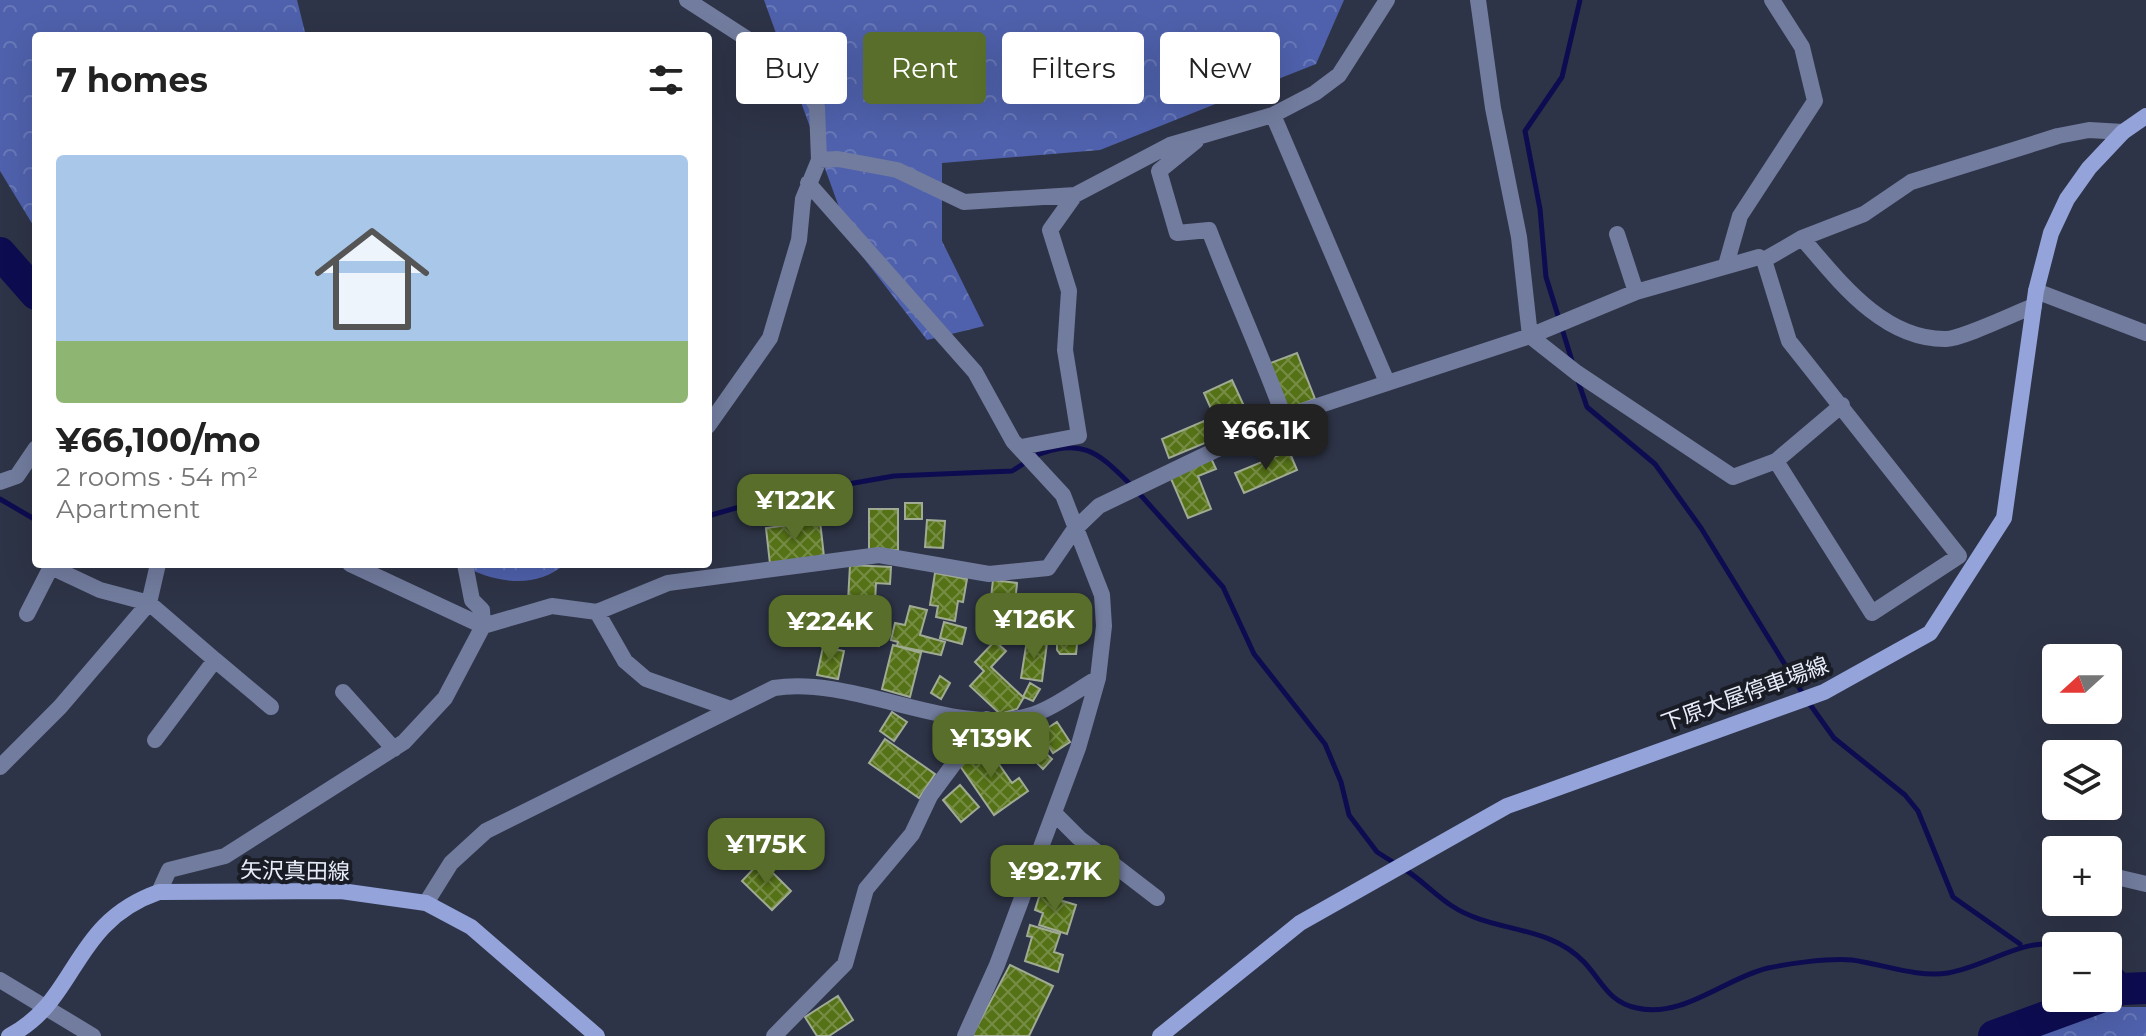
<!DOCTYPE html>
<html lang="en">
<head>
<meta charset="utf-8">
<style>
	:root { --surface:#fff; --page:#f2f2f2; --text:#222; --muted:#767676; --line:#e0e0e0; --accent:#586e2a }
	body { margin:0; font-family:Montserrat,"Noto Sans JP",sans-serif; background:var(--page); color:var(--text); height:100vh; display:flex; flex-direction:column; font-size:30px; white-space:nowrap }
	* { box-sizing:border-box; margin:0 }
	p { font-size:26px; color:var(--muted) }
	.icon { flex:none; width:44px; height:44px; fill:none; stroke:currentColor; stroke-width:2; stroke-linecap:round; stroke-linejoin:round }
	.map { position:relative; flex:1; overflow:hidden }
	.drawer { position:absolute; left:32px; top:32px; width:680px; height:536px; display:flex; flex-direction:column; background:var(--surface); border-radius:8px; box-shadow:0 8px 32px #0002 }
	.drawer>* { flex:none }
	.hud { position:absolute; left:736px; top:32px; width:760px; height:72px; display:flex; gap:16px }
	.needle { width:52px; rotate:249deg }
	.buttons { position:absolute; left:2042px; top:644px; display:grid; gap:16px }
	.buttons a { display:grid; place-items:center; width:80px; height:80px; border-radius:8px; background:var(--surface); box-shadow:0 8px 32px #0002; font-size:40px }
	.price { position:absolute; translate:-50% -68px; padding:0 18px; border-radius:16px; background:var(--accent); color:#fff; font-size:26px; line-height:52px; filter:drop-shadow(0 2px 4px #0008) }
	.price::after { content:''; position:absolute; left:50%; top:48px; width:24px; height:18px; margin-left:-12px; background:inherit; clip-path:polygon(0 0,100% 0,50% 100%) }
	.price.active { background:#222; color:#fff }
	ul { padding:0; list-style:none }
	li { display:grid; align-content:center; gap:16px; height:424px; padding:0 24px }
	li+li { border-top:2px solid var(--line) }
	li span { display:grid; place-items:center; height:248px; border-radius:8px; color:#555 }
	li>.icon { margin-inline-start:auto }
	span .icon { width:144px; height:144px; fill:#fffc; stroke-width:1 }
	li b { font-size:34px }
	h2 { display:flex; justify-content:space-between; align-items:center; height:96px; padding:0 24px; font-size:34px }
	.tag { padding:0 28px; border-radius:8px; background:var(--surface); box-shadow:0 8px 32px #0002; font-size:28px; line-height:72px }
	.tag.active { background:var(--accent); color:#fff }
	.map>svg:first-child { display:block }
	.forest { fill:url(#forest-crowns) }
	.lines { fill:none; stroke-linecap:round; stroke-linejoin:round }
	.stream { stroke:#0d0c51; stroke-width:5 }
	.river { stroke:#0d0c51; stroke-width:32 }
	.building { fill:url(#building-cross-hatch); stroke:#a1ab94; stroke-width:2 }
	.street { stroke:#727c9e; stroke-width:16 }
	.secondary { stroke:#94a4db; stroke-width:16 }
	.labels { text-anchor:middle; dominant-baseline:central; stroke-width:8; stroke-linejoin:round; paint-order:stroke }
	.street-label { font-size:22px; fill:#e8ecf9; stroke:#191c24 }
</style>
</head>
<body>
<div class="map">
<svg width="2146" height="1036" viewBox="0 0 2146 1036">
	<defs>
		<pattern id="forest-crowns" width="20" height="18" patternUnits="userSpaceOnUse" patternTransform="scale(2)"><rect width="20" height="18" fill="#4f61ac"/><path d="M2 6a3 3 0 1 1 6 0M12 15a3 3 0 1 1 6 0" fill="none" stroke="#6878b8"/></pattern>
		<pattern id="building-cross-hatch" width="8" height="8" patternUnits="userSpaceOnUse" patternTransform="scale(2)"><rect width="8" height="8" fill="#557217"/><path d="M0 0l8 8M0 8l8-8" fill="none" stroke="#768d45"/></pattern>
	</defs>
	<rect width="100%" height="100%" fill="#2e3447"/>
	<!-- forest -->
	<path class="forest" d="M 0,0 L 297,0 L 306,36 L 36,36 L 36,230 L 0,171 Z
		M 764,0 L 1344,0 L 1316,64 L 1100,150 L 942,163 L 942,241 L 984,326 L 927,340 L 852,243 Z
		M 459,564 L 565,564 C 534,591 493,582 459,564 Z
		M 2102,1007 L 2146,1007 L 2146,1036 L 1988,1036 Z"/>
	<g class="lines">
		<!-- stream -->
		<path class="stream" d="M 1573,364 L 1546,277 L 1540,209 L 1525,131 L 1562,77 L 1580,0
			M 1577,378 L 1587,407 L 1655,464 L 1701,528 L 1803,694
			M 1034,456 C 1081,438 1096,450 1129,483
			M 1137,491 L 1223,587 L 1254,654 L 1325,744 L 1341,782 L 1349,815 L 1377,852 L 1396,864
			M 0,499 L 36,520
			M 708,516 L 774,497 L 894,476 L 1012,471 L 1023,464
			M 1809,703 L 1834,738 L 1905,795 L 1918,811 L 1953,897 L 2020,944
			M 1404,869 C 1422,880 1435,895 1452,906 C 1493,933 1548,924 1584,962 C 1602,981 1608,1002 1637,1008 C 1683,1019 1725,978 1768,968 C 1792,963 1828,958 1852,960 C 1882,964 1918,978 1948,973 C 1992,965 2023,935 2070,946
			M 2108,959 L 2123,974 L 2122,989"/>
		<!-- river -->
		<path class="river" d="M 0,253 L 36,294
			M 2108,994 L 2122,989 L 2146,988
			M 1994,1036 L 2098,998"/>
	</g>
	<!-- building -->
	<path class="building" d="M 1297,353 L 1315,399 L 1285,410 L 1268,364 Z
		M 1232,380 L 1249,417 L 1220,429 L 1204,393 Z
		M 1204,421 L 1212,440 L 1169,458 L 1162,439 Z
		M 1289,451 L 1297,470 L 1244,493 L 1235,473 Z
		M 1210,456 L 1216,469 L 1198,476 L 1211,509 L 1188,518 L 1169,474 Z
		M 905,503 L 922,503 L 922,519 L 905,519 Z
		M 869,509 L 898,509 L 898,550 L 869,550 Z
		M 927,520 L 945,521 L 943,548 L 925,547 Z
		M 820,521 L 824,557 L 770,564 L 766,528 Z
		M 850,565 L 891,567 L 890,584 L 876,583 L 874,621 L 847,619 Z
		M 935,573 L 967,579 L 963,602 L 958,601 L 955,621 L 936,617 L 938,606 L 930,605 Z
		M 993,580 L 1017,583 L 1012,634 L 987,631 Z
		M 910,606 L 927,610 L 920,635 L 945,642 L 941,655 L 897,646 L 898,642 L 891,640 L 895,623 L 905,625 Z
		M 845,620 L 881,623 L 879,646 L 843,644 Z
		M 944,622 L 966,628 L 962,644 L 940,638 Z
		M 1057,625 L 1079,625 L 1076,654 L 1060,654 L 1057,650 Z
		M 1027,640 L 1047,643 L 1042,681 L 1021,678 Z
		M 995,641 L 1006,651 L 991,667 L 1023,697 L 1030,683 L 1040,689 L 1033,701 L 1024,697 L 1017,709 L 1000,714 L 970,686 L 984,671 L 975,662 Z
		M 893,645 L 921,653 L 910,697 L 882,689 Z
		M 823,647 L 844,651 L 838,679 L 817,675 Z
		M 940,676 L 950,683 L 941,699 L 931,693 Z
		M 892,712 L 907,722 L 894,741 L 880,731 Z
		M 1057,722 L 1070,742 L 1053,753 L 1040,733 Z
		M 1036,731 L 1046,747 L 1030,756 L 1020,740 Z
		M 885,739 L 935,774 L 919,798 L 869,763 Z
		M 985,744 L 1012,783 L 1019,778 L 1028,791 L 994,815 L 958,763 Z
		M 1041,749 L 1052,759 L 1043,769 L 1033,759 Z
		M 960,785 L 979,807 L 961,822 L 943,800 Z
		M 761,861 L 791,891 L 772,910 L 742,881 Z
		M 1040,894 L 1076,905 L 1067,934 L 1039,925 L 1043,913 L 1035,910 Z
		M 1030,925 L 1060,934 L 1054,952 L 1063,955 L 1058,972 L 1025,961 L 1032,937 L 1027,936 Z
		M 1010,965 L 1053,986 L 1029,1036 L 972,1036 Z
		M 838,996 L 853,1020 L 829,1036 L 817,1036 L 805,1017 Z"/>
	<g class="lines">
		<!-- street -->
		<path class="street" d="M 687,0 L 797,71 L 817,107 L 819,160 L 803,199 L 799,240 L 770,338 L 708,426
			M 1478,0 L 1493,108 L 1519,237 L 1530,336 L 1577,373 L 1733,477 L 1776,461 L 1842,405
			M 1273,115 L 1387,382
			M 1196,141 L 1159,171 L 1177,233 L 1209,230 C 1233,293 1261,354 1284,417
			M 819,160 L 838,159 L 897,170 L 964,202 L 1075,195 L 1170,145 L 1273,115 L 1315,93 L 1339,75 L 1387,0
			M 808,183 L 975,372 L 1013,441 L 1063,495 L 1102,595 L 1104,626 L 1098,678 L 1078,748 L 997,965 L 965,1036
			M 1617,234 L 1636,292
			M 1802,238 C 1839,281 1883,340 1946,339 C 1964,338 2015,313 2034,306
			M 1764,260 L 1789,341 L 1959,556 L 1872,613 L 1776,461
			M 1726,265 L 1740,216 L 1815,101 L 1802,47 L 1772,0
			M 2036,291 L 2146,333
			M 1021,447 L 1079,436 L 1065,350 L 1069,291 L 1050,230 L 1075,195
			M 0,482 L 17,476 L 36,448
			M 350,564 L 483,626 L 552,606 L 597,612 L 668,583 L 879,555 L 989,574 L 1048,568 L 1074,530 L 1099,506 L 1284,417 L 1530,336 L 1636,292 L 1759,257 L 1764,260 L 1802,238 L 1864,214 L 1911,182 L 2058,136 L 2089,130 L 2123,132
			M 597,612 L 625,661 L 646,679 L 728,708
			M 27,614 L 51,567 L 100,590 L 149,603 L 215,660 L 155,740
			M 215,660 L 271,707
			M 343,692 L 394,749
			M 0,767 L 60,707 L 149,603 L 158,564
			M 1055,814 L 1079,838 L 1157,898
			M 2108,875 L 2146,884
			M 159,892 L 169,870 L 225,856 L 404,742 L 445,698 L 483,626 L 482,610 L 472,600 L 465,564
			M 426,903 L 451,863 L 486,831 L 774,688 C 853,675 953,737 1028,716 C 1051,710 1077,690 1098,678
			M 0,980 L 93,1036
			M 774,1036 L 845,964 L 866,889 L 912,834 L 930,796 L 987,719"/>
		<!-- secondary -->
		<path class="secondary" d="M 9,1036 C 79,1000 70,923 159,892 L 341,891 L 426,903 L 471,927 L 597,1036
			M 1160,1036 L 1300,923 L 1507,806 L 1824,692 L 1930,633 L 2004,518 L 2036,291 L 2051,233 L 2067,199 L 2089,168 L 2123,132 L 2146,116"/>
	</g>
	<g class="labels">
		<!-- street labels -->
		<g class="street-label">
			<text transform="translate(1745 694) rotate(-20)">下原大屋停車場線</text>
			<text transform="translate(295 871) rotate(1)">矢沢真田線</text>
		</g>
	</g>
</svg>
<div class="buttons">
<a><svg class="needle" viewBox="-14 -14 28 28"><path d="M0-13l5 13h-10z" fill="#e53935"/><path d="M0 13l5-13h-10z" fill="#767676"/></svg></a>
<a><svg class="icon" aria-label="layers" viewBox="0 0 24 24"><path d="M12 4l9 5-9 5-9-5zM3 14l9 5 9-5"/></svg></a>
<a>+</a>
<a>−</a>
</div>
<b class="price active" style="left:1266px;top:472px">¥66.1K</b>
<b class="price" style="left:795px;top:542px">¥122K</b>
<b class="price" style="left:1034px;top:661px">¥126K</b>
<b class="price" style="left:830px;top:663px">¥224K</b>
<b class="price" style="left:991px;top:780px">¥139K</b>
<b class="price" style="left:766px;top:886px">¥175K</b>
<b class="price" style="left:1055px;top:913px">¥92.7K</b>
<div class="hud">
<a class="tag">Buy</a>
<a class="tag active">Rent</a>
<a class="tag">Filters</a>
<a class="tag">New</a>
</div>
<section class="drawer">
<h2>7 homes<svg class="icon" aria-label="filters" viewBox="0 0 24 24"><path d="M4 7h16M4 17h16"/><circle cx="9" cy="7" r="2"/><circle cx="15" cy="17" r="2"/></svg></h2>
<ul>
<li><span style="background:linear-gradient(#a9c7e8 75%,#8fb573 0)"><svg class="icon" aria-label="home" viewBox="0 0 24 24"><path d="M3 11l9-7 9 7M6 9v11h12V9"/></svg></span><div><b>¥66,100/mo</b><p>2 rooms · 54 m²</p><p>Apartment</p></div></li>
</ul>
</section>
</div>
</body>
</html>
